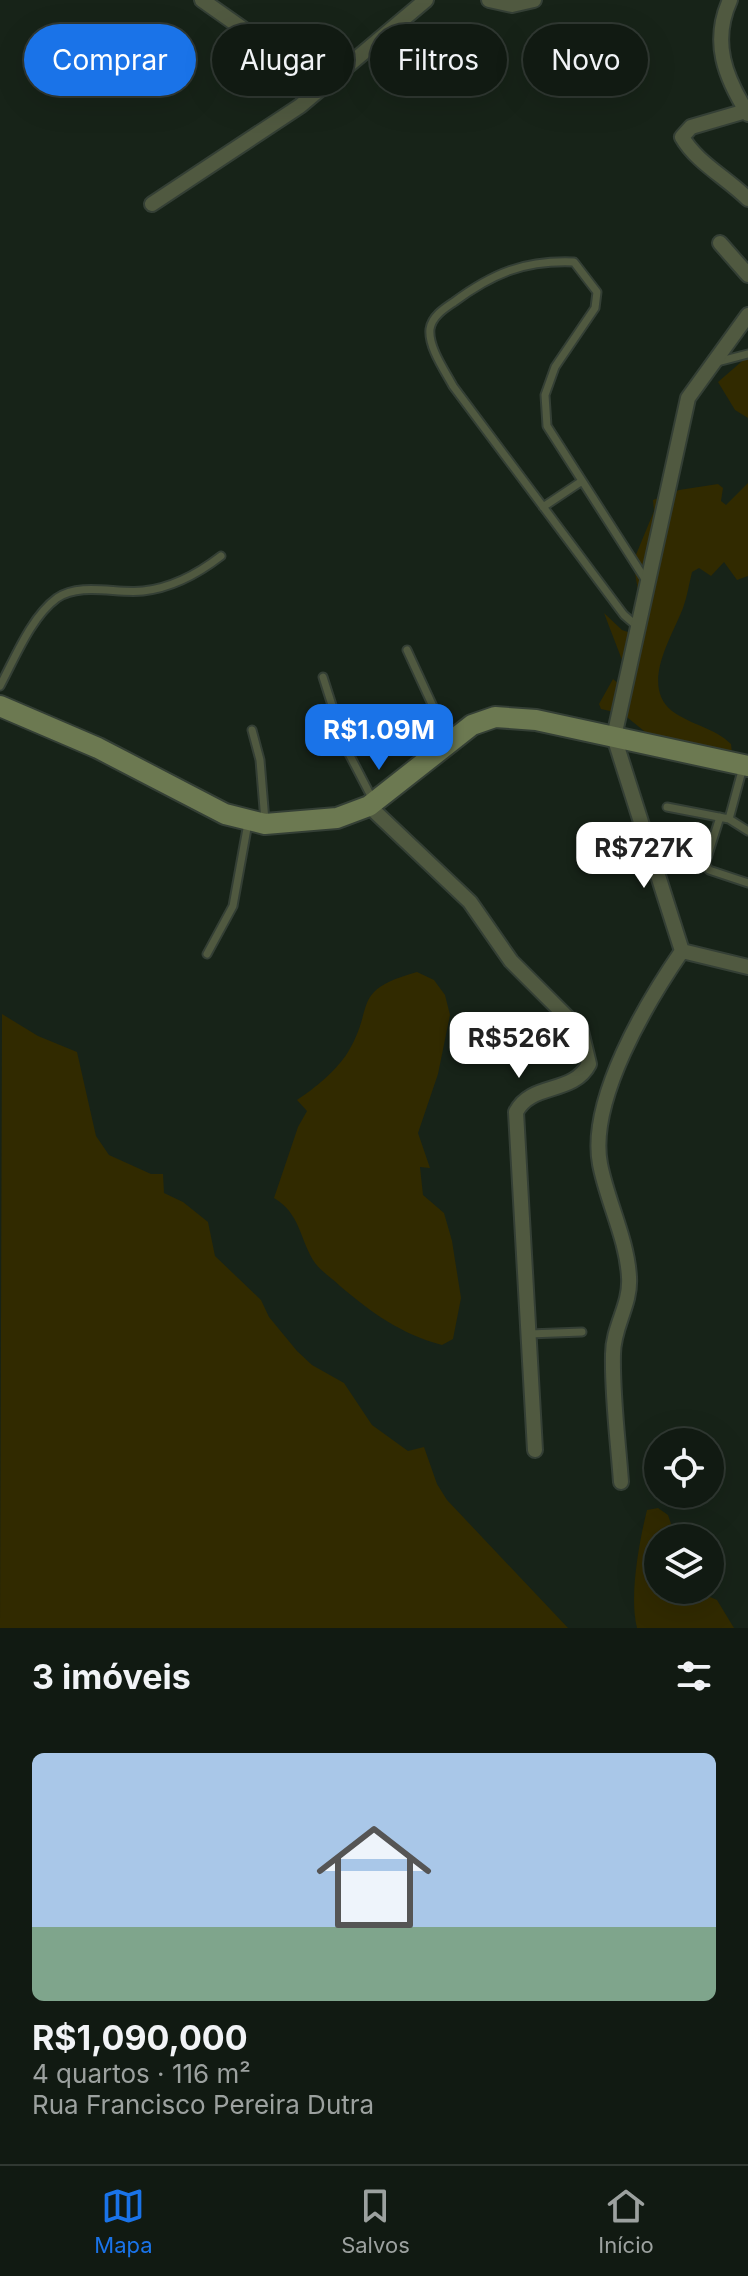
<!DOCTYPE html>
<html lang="pt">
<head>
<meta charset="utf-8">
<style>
	:root { --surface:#111a12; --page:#1a231b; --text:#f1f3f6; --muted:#9ca19f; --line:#303832; --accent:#1a73e8 }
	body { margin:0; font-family:Inter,sans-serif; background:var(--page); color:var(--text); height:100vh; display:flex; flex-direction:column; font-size:30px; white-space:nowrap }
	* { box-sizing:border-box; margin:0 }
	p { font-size:26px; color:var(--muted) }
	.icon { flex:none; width:44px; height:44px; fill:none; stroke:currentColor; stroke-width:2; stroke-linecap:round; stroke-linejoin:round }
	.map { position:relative; height:1628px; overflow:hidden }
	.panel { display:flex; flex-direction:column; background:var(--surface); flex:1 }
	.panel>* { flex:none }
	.top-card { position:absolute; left:24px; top:24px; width:700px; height:72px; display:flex; gap:16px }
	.tools { position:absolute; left:644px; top:1428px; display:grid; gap:16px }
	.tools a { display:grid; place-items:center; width:80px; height:80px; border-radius:50%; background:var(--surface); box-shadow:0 8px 32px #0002,0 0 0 2px var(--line); font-size:40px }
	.price { position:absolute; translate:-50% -68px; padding:0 18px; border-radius:16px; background:#fff; color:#222; font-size:26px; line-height:52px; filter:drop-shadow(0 2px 4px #0008) }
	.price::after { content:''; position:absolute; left:50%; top:48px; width:24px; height:18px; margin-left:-12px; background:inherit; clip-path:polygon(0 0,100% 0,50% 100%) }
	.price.active { background:var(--accent); color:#fff }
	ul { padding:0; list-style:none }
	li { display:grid; align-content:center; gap:16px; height:424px; padding:0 32px }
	li span { display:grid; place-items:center; height:248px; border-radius:12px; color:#555 }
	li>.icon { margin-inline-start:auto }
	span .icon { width:144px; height:144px; fill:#fffc; stroke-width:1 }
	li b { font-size:34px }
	h2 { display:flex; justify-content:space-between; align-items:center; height:96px; padding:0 32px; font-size:34px }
	.tag { padding:0 28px; border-radius:36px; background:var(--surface); box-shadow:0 8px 32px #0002,0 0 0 2px var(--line); font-size:28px; line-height:72px }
	.tag.active { background:var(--accent); color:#fff }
	.menu { display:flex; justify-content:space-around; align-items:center; height:112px; border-top:2px solid var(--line); background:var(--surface); font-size:22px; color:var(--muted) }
	.menu a { display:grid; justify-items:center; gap:4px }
	.menu .active { color:var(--accent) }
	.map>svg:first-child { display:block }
	.green { fill:#312a00 }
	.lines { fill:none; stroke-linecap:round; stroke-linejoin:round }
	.lane-casing { stroke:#343f35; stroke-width:11 }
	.street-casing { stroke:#343f35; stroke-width:18 }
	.secondary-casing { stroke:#343f35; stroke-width:24 }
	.lane { stroke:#505940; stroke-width:7 }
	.street { stroke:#505940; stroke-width:14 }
	.secondary { stroke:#6c7951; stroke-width:20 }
</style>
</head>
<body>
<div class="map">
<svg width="748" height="1628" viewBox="0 0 748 1628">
	<rect width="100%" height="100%" fill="#172318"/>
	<!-- green -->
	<path class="green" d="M 748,356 L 748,418 L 735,410 L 718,382 Z
		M 748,483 L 748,576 L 737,580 L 724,562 L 711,576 L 699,568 L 692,572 C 689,584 687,597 683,608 C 672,637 640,685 672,711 C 691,725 715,728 731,744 L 732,753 L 649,735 L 623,714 L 601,709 L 599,704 L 613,679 L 619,684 L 622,660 L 604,613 L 622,630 L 631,633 L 652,579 L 638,590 L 633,562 L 654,511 L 653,500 L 679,490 L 718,484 L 723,488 L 721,501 L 726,505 Z
		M 417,972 L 434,980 L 445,995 L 450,1015 L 438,1074 L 418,1133 L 430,1168 L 420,1167 L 423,1195 L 444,1213 L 452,1241 L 461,1298 L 453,1339 L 442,1345 C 401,1334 372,1313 340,1286 C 332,1278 319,1270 313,1260 C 299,1236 300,1214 274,1198 L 298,1127 L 307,1111 L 297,1100 C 314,1089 337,1070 348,1052 C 376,1006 349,991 417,972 Z
		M 2,1014 L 38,1036 L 77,1052 L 96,1136 L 109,1155 L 151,1174 L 163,1174 L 164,1193 L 183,1202 L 208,1222 L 215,1256 L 261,1300 L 269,1317 L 297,1351 L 312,1365 L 344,1383 L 372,1425 L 408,1451 L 424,1447 L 437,1484 L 447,1500 L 568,1628 L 0,1628 Z
		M 658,1508 L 668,1515 L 676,1538 L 658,1538 L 658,1590 L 702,1590 L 703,1594 L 717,1600 L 734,1628 L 637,1628 C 629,1597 639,1542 647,1510 Z"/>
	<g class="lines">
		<!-- lane casing -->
		<g class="lane-casing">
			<path id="lane" d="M 717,362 L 748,354
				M 543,507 L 582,481
				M 638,627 L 624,615 L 453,386 C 445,371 428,347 430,329 C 432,316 445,308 454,302 C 493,273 525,260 574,262 L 597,292 L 595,308 L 555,367 L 545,395 L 547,426 L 647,582
				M 407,650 L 448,739
				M 323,677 L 345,746 L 373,800
				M 0,686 C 15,658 31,617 57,598 C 81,582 116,594 143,591 C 171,588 199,573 221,556
				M 252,730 L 260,760 L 265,821
				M 667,807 L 729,819 L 743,767
				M 720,817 L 705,864 L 709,870 L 748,883
				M 729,819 L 748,831
				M 207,954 L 233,906 L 248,823
				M 529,1334 L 582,1332"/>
		</g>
		<!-- street casing -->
		<g class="street-casing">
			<path id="street" d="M 202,0 L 324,86
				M 489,0 L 512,5 L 534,0
				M 730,0 C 711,42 725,77 748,114
				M 746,111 L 691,127 L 682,137 C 696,162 727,178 748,199
				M 152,204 L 300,106 L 426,0
				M 720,243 L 748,275
				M 369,806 L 470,902 L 511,961 L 581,1031 L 589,1064 C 573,1095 531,1082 516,1112 L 535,1450
				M 682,951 L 748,967
				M 621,1482 C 618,1440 612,1396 613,1354 C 613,1326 631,1305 629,1277 C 627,1239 607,1201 600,1164 C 588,1100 647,1002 682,951 L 614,737 L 688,398 L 748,315"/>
		</g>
		<!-- secondary casing -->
		<g class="secondary-casing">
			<path id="secondary" d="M 0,706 L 98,748 L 225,814 L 265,824 L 337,818 L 369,806 L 472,725 L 495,717 L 536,720 L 748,766"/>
		</g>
		<!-- lane -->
		<use href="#lane" class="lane"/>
		<!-- street -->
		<use href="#street" class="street"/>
		<!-- secondary -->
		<use href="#secondary" class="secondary"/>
	</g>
</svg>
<div class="tools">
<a><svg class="icon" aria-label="locate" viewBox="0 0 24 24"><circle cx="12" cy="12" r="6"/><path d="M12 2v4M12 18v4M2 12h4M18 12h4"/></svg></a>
<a><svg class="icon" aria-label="layers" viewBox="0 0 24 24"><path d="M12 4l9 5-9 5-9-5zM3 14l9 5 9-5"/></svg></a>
</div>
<b class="price active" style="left:379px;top:772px">R$1.09M</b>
<b class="price" style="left:644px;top:890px">R$727K</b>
<b class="price" style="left:519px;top:1080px">R$526K</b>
<div class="top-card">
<a class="tag active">Comprar</a>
<a class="tag">Alugar</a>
<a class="tag">Filtros</a>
<a class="tag">Novo</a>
</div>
</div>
<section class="panel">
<h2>3 imóveis<svg class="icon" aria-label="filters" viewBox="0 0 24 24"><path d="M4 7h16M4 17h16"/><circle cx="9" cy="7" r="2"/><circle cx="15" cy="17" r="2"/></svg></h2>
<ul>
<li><span style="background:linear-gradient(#a9c7e8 70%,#7fa58c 0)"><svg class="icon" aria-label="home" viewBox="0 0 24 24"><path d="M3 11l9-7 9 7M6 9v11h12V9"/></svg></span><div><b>R$1,090,000</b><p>4 quartos · 116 m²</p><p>Rua Francisco Pereira Dutra</p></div></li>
</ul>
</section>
<nav class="menu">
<a class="active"><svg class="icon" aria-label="map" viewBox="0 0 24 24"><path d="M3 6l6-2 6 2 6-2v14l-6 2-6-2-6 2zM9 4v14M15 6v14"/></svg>Mapa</a>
<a><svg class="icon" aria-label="saved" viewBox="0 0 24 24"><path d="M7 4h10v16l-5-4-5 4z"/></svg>Salvos</a>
<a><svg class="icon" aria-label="home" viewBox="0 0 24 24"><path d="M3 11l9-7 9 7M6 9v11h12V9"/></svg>Início</a>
</nav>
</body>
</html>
